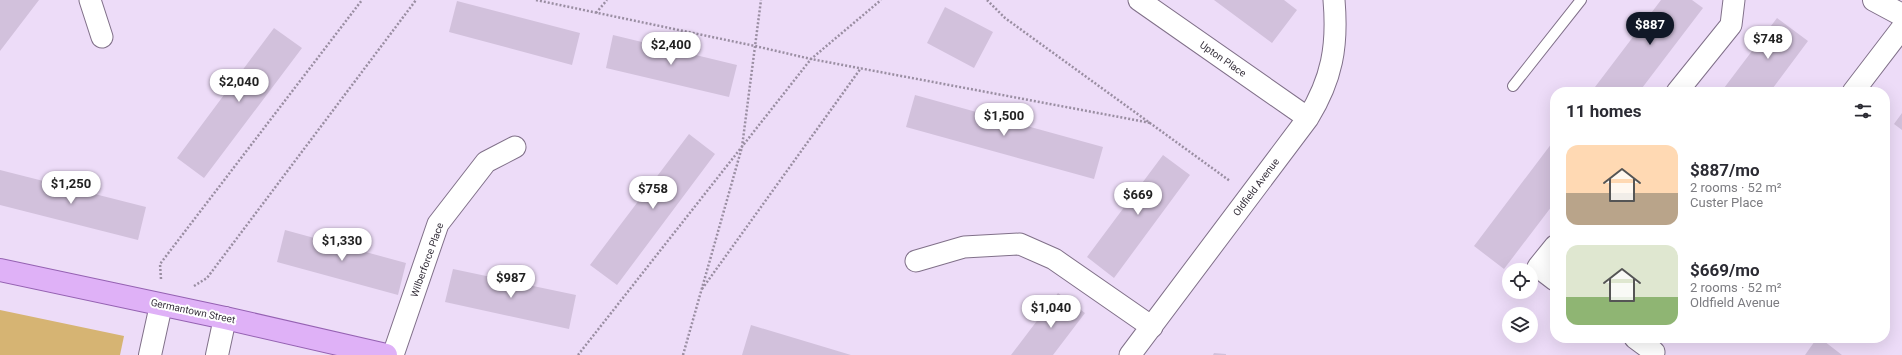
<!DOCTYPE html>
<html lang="en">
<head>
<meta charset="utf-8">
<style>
	:root { --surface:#fff; --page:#f7f7f7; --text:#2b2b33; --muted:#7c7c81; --accent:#111827 }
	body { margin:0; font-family:Roboto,sans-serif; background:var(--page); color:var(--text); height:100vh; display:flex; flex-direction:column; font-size:15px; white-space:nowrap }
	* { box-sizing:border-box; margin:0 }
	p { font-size:13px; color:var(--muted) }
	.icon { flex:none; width:22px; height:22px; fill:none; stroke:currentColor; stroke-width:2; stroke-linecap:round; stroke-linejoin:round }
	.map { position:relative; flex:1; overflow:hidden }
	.drawer { position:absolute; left:1550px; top:87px; width:340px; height:256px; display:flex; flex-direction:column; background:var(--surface); border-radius:16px; box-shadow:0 4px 16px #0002 }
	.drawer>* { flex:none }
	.buttons { position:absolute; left:1502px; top:263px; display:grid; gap:8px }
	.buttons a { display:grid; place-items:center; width:36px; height:36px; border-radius:50%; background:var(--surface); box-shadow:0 4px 16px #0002; font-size:20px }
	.price { position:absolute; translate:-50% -34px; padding:0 9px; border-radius:14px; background:#fff; color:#222; font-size:13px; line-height:26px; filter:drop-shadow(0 1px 2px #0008) }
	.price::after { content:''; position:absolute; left:50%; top:24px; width:12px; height:9px; margin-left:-6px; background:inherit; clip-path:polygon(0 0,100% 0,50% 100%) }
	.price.selected { background:var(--accent); color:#fff }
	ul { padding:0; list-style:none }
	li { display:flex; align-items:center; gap:12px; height:100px; padding:0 16px }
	li span { display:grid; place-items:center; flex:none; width:112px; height:80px; border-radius:12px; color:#555 }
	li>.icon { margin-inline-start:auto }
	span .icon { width:48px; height:48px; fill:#fffc; stroke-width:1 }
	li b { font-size:17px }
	h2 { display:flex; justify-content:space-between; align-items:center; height:48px; padding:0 16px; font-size:17px }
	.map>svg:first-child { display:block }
	.green { fill:#d6b473 }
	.building { fill:#d2c1dc }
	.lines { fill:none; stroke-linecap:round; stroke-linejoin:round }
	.lane-casing { stroke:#807089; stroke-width:12 }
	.street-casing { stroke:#807089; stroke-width:23 }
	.secondary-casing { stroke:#807089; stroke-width:24 }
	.primary-casing { stroke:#9562b2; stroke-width:24 }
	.path { stroke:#9a8ea2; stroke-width:2.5; stroke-dasharray:2 2; stroke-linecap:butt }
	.lane { stroke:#fff; stroke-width:10 }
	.street { stroke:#fff; stroke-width:21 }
	.secondary { stroke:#fff; stroke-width:22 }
	.primary { stroke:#dfb1f7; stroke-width:22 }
	.labels { text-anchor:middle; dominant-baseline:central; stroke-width:4; stroke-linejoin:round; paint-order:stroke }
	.street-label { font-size:10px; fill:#352f3a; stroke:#fff }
</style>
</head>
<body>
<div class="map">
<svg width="1902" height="355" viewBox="0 0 1902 355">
	<rect width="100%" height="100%" fill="#eddcf8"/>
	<!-- green -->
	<path class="green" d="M 0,310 L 124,336 L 120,355 L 0,355 Z"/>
	<!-- building -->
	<path class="building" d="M 0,0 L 39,0 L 0,51 Z
		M 1214,0 L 1284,0 L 1297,10 L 1272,43 Z
		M 1661,0 L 1692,0 L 1703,8 L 1639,92 L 1602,92 L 1595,87 Z
		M 457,1 L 580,33 L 572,65 L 449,32 Z
		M 945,7 L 993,32 L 974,68 L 927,43 Z
		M 1777,18 L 1808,41 L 1770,92 L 1721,92 Z
		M 274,28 L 302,48 L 204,178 L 177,158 Z
		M 613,35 L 737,65 L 729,97 L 606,68 Z
		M 915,95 L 1103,147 L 1094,179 L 906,127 Z
		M 1902,113 L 1902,130 L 1894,124 Z
		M 689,134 L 715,154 L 617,285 L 590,265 Z
		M 1555,139 L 1555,202 L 1504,269 L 1474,246 Z
		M 1163,155 L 1190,175 L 1114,278 L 1087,257 Z
		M 0,170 L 146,207 L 138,240 L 0,205 Z
		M 285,230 L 406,263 L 398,295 L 277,262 Z
		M 453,269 L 576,295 L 569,329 L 445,302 Z
		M 1058,293 L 1085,313 L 1053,355 L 1011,355 Z
		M 751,325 L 851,355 L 742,355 Z
		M 1817,338 L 1820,338 L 1842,355 L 1805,355 Z
		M 1214,353 L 1226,354 L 1226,355 L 1213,355 Z"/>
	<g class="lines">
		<!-- lane casing -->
		<g class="lane-casing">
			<path id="lane" d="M 1513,86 L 1581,0"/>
		</g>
		<!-- street casing -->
		<g class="street-casing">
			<path id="street" d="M 90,0 L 102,37
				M 1139,0 L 1308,118
				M 1677,92 L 1731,25 L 1734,0
				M 1853,92 L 1902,28
				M 1555,246 L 1538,267 L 1555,280
				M 916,261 L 964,247 L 1020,244 L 1054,259 L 1152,327
				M 1635,338 L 1654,352
				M 393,355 L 438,224 L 486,162 L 515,147
				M 1130,355 L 1308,118 C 1332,79 1338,46 1334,0"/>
		</g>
		<!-- secondary casing -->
		<g class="secondary-casing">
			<path id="secondary" d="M 1874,0 L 1902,15
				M 150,355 L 161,305
				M 217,355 L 225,318"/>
		</g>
		<!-- primary casing -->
		<g class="primary-casing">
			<path id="primary" d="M 0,270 L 225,318 L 386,355"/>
		</g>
		<!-- path -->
		<path class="path" d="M 536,0 L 755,46 L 811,59 L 1151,123
			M 987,0 L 1005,18 L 1230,181
			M 596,13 L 607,0
			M 161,279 L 160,264 L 362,0
			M 194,286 L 207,278 L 416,0
			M 702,289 L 861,68
			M 578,355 L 811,59 L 881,0
			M 683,355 L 742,147 L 761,0"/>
		<!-- lane -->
		<use href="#lane" class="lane"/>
		<!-- street -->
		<use href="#street" class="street"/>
		<!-- secondary -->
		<use href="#secondary" class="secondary"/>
		<!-- primary -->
		<use href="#primary" class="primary"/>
	</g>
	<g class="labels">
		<!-- street labels -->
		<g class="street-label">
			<text transform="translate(1223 59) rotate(35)">Upton Place</text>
			<text transform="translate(1256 187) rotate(-53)">Oldfield Avenue</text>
			<text transform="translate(427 260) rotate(-70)">Wilberforce Place</text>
			<text transform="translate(193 311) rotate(12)">Germantown Street</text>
		</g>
	</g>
</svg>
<div class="buttons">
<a><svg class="icon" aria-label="locate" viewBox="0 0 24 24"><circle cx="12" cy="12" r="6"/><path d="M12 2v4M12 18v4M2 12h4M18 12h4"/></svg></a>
<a><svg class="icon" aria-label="layers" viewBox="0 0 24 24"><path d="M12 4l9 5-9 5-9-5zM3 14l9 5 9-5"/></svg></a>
</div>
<b class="price selected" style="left:1650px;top:46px">$887</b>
<b class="price" style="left:1768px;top:60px">$748</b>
<b class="price" style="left:671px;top:66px">$2,400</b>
<b class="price" style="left:239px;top:103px">$2,040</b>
<b class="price" style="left:1004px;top:137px">$1,500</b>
<b class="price" style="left:71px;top:205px">$1,250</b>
<b class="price" style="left:653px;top:210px">$758</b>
<b class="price" style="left:1138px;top:216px">$669</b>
<b class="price" style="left:342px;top:262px">$1,330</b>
<b class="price" style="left:511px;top:299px">$987</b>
<b class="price" style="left:1051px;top:329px">$1,040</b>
<section class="drawer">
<h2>11 homes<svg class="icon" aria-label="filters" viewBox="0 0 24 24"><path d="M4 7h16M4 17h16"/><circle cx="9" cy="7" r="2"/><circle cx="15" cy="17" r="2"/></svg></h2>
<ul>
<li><span style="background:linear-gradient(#ffd9b3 60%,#b9a48a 0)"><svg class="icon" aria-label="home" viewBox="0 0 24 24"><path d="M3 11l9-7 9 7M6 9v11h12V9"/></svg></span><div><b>$887/mo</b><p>2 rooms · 52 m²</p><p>Custer Place</p></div></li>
<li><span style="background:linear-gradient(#dfe7d0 65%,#8fb573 0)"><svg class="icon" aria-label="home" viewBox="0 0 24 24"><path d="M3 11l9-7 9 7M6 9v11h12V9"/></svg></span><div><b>$669/mo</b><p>2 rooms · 52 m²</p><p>Oldfield Avenue</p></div></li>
</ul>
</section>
</div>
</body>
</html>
